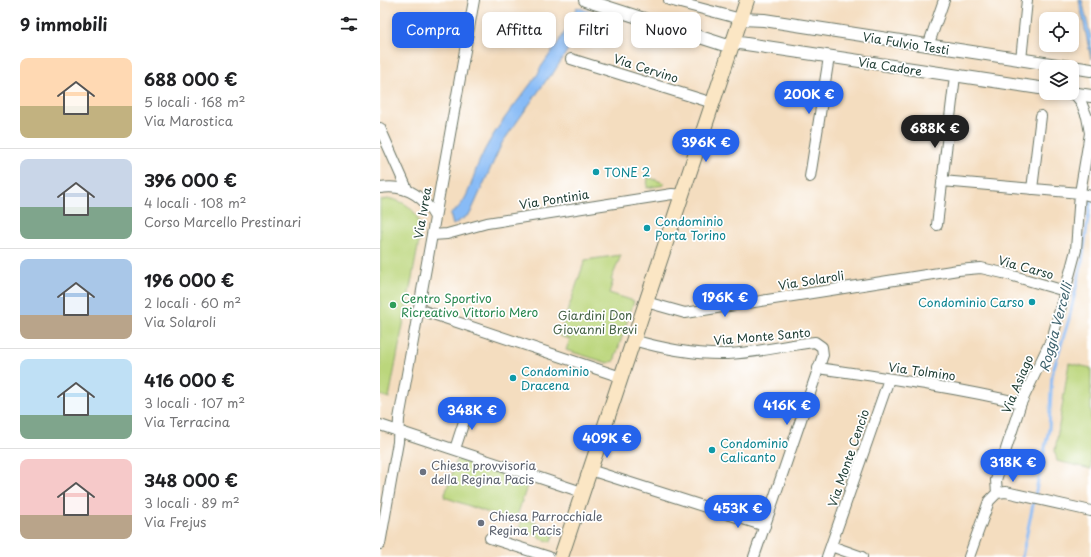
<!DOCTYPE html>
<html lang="it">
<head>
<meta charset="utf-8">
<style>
	:root { --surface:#fff; --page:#f6f6f6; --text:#202124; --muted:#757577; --line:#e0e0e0; --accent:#2563eb }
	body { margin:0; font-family:"Playpen Sans",sans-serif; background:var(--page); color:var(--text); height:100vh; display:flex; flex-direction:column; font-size:15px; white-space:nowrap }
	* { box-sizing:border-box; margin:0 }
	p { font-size:13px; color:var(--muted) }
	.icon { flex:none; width:22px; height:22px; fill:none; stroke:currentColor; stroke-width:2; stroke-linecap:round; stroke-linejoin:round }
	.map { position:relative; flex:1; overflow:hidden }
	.sheet { display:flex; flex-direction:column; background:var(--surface); width:380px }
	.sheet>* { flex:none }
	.hud { position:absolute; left:12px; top:12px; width:380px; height:36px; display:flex; gap:8px }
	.controls { position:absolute; left:659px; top:12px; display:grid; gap:8px }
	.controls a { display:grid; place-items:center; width:40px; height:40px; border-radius:8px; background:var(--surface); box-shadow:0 2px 6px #0003; font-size:20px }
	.price { position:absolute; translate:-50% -34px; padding:0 9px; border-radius:14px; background:var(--accent); color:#fff; font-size:13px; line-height:26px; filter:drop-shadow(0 1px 2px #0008) }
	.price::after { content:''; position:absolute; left:50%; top:24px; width:12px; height:9px; margin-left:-6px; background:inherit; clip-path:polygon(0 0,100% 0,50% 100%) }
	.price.active { background:#222; color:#fff }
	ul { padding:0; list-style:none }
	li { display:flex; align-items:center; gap:12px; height:100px; padding:0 20px }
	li+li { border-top:1px solid var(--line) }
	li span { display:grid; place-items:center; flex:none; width:112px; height:80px; border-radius:8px; color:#555 }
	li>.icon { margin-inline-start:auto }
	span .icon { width:48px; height:48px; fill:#fffc; stroke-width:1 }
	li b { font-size:17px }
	h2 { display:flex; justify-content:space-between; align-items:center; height:48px; padding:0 20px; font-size:17px }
	.chip { padding:0 14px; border-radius:8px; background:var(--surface); box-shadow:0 2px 6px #0003; font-size:14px; line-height:36px }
	.chip.active { background:var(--accent); color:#fff }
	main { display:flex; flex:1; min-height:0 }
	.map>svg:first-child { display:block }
	.green { fill:#bbd67c; stroke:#6d8a58 }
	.water { fill:#88bbf6; stroke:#547c95 }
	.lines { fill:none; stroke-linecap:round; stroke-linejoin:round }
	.stream { stroke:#88bbf6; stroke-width:3 }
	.minor-casing { stroke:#6a7565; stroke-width:12 }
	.tertiary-casing { stroke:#6a7565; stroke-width:14 }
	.secondary-casing { stroke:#6a7565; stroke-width:16 }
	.minor { stroke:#fff; stroke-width:10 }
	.tertiary { stroke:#fff; stroke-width:12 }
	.secondary { stroke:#fbe6c4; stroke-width:14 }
	.culture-dot { fill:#0f9aa8; stroke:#fff; stroke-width:1.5 }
	.leisure-dot { fill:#2e9e5b; stroke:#fff; stroke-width:1.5 }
	.worship-dot { fill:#6b7280; stroke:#fff; stroke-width:1.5 }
	.labels { text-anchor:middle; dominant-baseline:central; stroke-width:3.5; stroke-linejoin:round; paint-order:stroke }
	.street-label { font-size:12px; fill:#1f3d34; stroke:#fff }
	.culture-label { font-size:12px; fill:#0d838f; stroke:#fff; text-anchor:start }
	.leisure-label { font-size:12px; fill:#27864d; stroke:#fff; text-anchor:start }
	.park-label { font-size:12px; fill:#466346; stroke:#fff }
	.worship-label { font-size:12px; fill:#5b616d; stroke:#fff; text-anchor:start }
	.water-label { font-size:13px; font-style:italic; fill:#3e636e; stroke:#fff }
</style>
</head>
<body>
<main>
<section class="sheet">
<h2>9 immobili<svg class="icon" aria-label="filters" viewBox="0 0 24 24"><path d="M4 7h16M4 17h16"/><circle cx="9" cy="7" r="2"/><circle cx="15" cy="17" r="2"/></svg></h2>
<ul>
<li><span style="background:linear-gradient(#ffd9b3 60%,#c2b280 0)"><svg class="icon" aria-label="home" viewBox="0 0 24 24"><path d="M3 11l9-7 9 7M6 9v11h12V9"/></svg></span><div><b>688 000 €</b><p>5 locali · 168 m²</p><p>Via Marostica</p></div></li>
<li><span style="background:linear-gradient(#c9d6e8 60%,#7fa58c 0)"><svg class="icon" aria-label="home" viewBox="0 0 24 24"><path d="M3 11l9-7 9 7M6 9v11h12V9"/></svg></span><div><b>396 000 €</b><p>4 locali · 108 m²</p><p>Corso Marcello Prestinari</p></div></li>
<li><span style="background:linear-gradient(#a9c7e8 70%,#b9a48a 0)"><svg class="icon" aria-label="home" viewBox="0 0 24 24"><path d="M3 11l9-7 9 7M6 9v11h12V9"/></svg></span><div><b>196 000 €</b><p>2 locali · 60 m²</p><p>Via Solaroli</p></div></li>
<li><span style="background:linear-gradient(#bfe0f5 70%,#7fa58c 0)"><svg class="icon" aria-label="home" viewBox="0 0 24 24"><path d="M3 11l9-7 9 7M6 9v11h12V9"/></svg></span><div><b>416 000 €</b><p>3 locali · 107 m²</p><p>Via Terracina</p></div></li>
<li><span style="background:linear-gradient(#f6c9c9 70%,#b9a48a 0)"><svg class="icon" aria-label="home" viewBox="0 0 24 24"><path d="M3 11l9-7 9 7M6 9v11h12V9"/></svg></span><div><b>348 000 €</b><p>3 locali · 89 m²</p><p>Via Frejus</p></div></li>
</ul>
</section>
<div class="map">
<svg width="711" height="557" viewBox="0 0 711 557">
	<rect width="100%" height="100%" fill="#fff"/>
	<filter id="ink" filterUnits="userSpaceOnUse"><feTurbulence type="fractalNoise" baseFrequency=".025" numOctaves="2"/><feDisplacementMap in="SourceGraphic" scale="8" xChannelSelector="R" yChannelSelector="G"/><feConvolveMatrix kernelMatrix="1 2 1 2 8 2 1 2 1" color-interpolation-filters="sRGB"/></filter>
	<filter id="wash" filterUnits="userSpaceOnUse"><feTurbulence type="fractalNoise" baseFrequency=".012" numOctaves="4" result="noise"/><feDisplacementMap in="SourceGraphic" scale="16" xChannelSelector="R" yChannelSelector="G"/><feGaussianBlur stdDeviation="0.9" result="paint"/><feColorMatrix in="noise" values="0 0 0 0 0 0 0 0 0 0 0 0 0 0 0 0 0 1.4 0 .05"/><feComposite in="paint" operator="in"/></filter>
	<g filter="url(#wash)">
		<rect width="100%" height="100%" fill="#f4ddbf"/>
		<!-- green -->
		<path class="green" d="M 268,177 L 284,183 L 284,185 L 267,188 Z
			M 11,199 C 29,203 38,212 41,231 L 9,398 L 0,395 L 0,200 Z
			M 241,255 L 231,280 L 233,281 L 229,293 L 254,301 L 234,361 L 228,363 L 186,350 L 190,339 L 179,336 L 205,260 Z
			M 689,363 L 711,368 L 711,469 L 677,461 L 675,451 Z
			M 77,459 L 148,483 L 135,522 L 64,497 Z
			M 143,518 L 175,530 L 171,542 L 159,538 L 156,533 L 151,535 L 138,531 Z"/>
		<!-- water -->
		<path class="water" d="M 699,0 L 702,0 L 711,38 L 711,59 Z
			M 197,7 L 210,12 L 196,37 L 172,75 L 170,75 L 122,143 L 90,214 L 73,225 L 70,214 C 89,203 91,180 99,162 C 113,128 140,100 160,71 L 159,70 L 182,37 Z"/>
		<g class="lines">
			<!-- stream -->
			<path class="stream" d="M 642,557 L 669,429 L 672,374 L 689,319 L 702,262 L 711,198"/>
		</g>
	</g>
	<g filter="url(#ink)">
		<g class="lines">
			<!-- minor casing -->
			<g class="minor-casing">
				<path id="minor" d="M 289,0 L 361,19
					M 548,46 L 564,0
					M 191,59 L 333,103
					M 641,60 L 647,0
					M 0,128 L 27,189
					M 430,177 L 449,57
					M 562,181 L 700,193 L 711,196
					M 0,188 C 25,184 43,195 55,217
					M 652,189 L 661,116
					M 557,225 L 575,76
					M 52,235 L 67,234 L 107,223 L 292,194 L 302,195
					M 266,302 L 305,313 L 578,270 L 601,268 L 623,273 L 685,291
					M 38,309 L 241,377
					M 253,340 C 284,349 314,355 347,354 C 376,353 406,345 435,342 L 442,347 L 443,355 L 374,557
					M 438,368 C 506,378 574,387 641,403
					M 0,425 L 202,492
					M 75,449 L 89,406
					M 210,470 L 385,526
					M 617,493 L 616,480 L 641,403 L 673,336 L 696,250 L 700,193 L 710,133 L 707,117 L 701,102 L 694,93
					M 110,538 L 169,557
					M 0,544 L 18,442 L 19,419 L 94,0
					M 451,546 L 482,557
					M 447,557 L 509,379
					M 589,557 L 609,501 L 617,493 L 626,492 L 711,511"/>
			</g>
			<!-- tertiary casing -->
			<g class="tertiary-casing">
				<path id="tertiary" d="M 205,0 L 351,47
					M 361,19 L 384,20 L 690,67
					M 353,42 L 666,89
					M 692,67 L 711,70
					M 691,93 L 711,96"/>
			</g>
			<!-- secondary casing -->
			<g class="secondary-casing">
				<path id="secondary" d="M 181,557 L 367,0"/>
			</g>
			<!-- minor -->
			<use href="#minor" class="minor"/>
			<!-- tertiary -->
			<use href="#tertiary" class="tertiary"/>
			<!-- secondary -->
			<use href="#secondary" class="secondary"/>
		</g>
	</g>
	<!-- markers -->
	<g class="culture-dot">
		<circle cx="216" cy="172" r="4"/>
		<circle cx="267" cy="228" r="4"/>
		<circle cx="652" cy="302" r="4"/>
		<circle cx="133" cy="378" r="4"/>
		<circle cx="332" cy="450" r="4"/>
	</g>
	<circle class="leisure-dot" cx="13" cy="305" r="4"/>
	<g class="worship-dot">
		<circle cx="43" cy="472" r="4"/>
		<circle cx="101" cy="523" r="4"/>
	</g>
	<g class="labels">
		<!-- street labels -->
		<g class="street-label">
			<text transform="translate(526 43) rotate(9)">Via Fulvio Testi</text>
			<text transform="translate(510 66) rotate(9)">Via Cadore</text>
			<text transform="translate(266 68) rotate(18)">Via Cervino</text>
			<text transform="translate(174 199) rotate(-9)">Via Pontinia</text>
			<text transform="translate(42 213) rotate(-80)">Via Ivrea</text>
			<text transform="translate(646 267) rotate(16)">Via Carso</text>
			<text transform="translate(431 280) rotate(-9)">Via Solaroli</text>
			<text transform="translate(382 336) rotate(-5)">Via Monte Santo</text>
			<text transform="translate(542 371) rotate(8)">Via Tolmino</text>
			<text transform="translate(637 384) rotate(-67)">Via Asiago</text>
			<text transform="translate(468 458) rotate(-71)">Via Monte Cencio</text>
		</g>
		<!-- culture labels -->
		<g class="culture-label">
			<text x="224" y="172">TONE 2</text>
			<text x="275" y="221">Condominio<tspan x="275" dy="14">Porta Torino</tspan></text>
			<text x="644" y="302" text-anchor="end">Condominio Carso</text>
			<text x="141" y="371">Condominio<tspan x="141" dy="14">Dracena</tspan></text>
			<text x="340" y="443">Condominio<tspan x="340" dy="14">Calicanto</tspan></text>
		</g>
		<!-- leisure labels -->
		<g class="leisure-label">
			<text x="21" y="298">Centro Sportivo<tspan x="21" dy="14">Ricreativo Vittorio Mero</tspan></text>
		</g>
		<!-- park labels -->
		<g class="park-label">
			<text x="215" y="315">Giardini Don<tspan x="215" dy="14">Giovanni Brevi</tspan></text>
		</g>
		<!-- worship labels -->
		<g class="worship-label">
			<text x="51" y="465">Chiesa provvisoria<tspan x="51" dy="14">della Regina Pacis</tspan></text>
			<text x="109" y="516">Chiesa Parrocchiale<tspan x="109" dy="14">Regina Pacis</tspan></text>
		</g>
		<!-- water labels -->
		<g class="water-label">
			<text transform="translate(675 327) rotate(-75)">Roggia Vercelli</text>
		</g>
	</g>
</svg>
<div class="controls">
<a><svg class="icon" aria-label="locate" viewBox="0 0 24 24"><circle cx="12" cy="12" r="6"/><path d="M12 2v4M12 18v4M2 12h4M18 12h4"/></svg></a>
<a><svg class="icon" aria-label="layers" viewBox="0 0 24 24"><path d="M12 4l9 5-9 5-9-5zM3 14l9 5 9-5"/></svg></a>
</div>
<b class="price" style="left:429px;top:115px">200K €</b>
<b class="price active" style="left:555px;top:149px">688K €</b>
<b class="price" style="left:326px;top:163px">396K €</b>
<b class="price" style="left:345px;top:318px">196K €</b>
<b class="price" style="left:407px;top:426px">416K €</b>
<b class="price" style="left:92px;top:431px">348K €</b>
<b class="price" style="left:227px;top:459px">409K €</b>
<b class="price" style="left:633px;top:483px">318K €</b>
<b class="price" style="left:358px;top:529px">453K €</b>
<div class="hud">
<a class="chip active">Compra</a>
<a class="chip">Affitta</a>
<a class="chip">Filtri</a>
<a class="chip">Nuovo</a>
</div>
</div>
</main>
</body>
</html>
